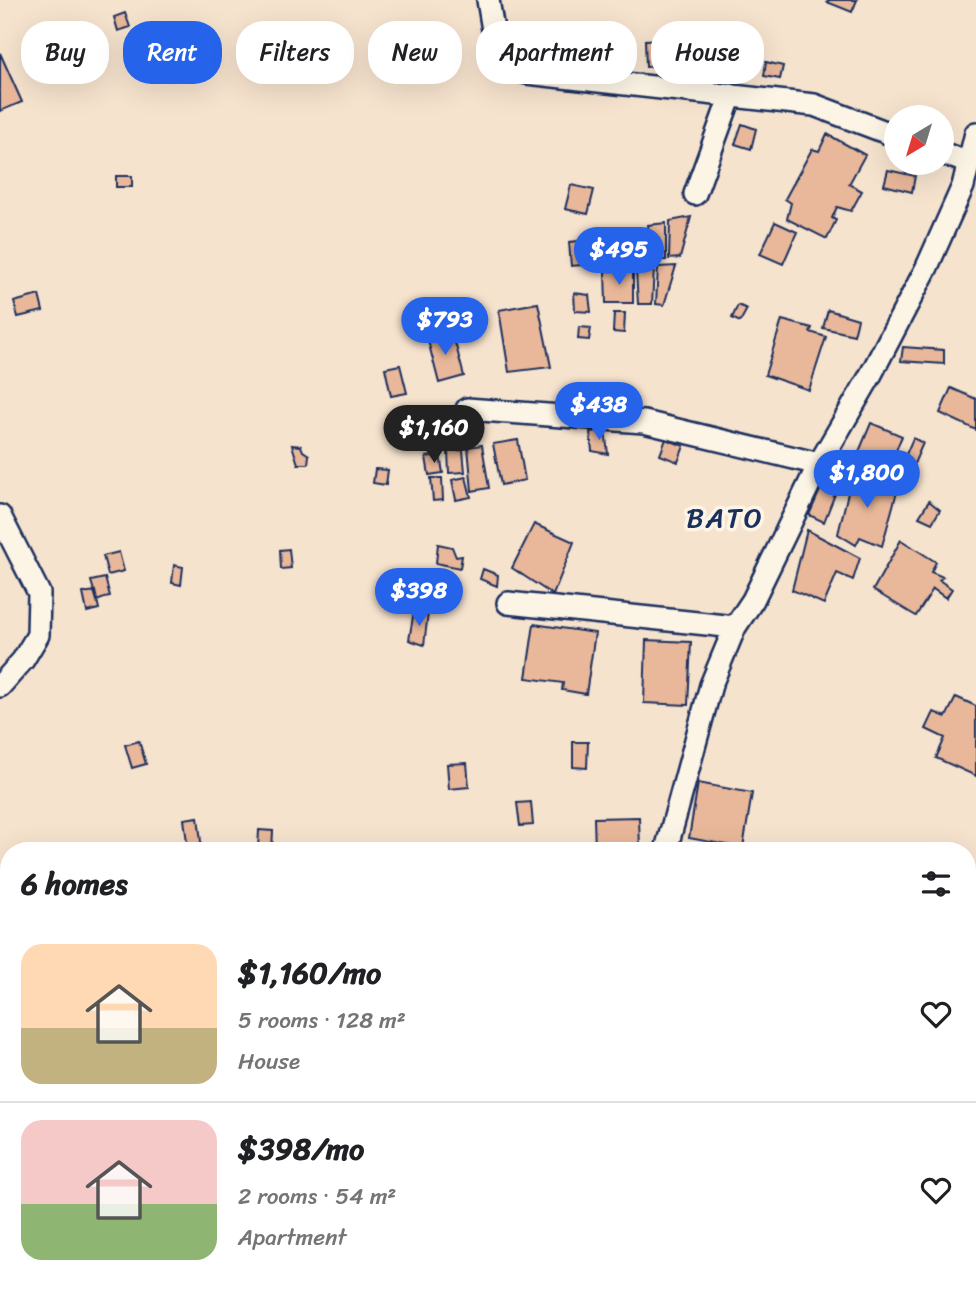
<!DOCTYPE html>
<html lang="en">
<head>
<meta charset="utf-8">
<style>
	:root { --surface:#fff; --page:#f6f6f6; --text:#202124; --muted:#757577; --line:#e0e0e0; --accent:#2563eb }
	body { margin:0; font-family:Sriracha,sans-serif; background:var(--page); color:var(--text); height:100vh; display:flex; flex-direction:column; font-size:26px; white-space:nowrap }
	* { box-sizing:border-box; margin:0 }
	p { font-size:23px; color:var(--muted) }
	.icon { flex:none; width:38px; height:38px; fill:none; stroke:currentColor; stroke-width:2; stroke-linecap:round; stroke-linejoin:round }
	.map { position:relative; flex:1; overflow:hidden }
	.details { position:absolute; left:0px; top:842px; width:976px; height:450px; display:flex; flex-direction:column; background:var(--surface); border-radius:28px 28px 0 0; box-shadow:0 7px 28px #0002 }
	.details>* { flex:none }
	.top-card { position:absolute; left:21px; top:21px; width:934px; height:63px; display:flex; gap:14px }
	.needle { width:46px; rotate:218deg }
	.tools { position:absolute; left:884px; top:105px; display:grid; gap:14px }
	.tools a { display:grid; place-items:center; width:70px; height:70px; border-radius:50%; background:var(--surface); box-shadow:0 7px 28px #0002; font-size:35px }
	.price { position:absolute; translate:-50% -60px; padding:0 16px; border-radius:24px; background:var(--accent); color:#fff; font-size:23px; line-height:46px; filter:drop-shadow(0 2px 4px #0008) }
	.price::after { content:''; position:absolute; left:50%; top:42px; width:21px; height:16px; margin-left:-10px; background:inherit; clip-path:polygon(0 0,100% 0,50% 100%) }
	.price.selected { background:#222; color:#fff }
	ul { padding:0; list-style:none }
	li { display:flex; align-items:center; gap:21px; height:175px; padding:0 21px }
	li+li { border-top:2px solid var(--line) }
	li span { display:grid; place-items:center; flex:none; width:196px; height:140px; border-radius:21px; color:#555 }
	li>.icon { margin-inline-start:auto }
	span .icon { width:84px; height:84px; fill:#fffc; stroke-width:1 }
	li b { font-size:30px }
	h2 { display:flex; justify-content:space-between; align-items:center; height:84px; padding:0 21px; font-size:30px }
	.chip { padding:0 24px; border-radius:28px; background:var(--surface); box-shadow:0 7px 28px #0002; font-size:24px; line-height:63px }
	.chip.selected { background:var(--accent); color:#fff }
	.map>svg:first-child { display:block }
	.building { fill:#e9b89a; stroke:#1b2f5e; stroke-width:2 }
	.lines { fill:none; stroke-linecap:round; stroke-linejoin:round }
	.street-casing { stroke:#1b2f5e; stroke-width:26 }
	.street { stroke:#fcf5e5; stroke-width:21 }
	.labels { text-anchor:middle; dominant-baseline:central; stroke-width:7; stroke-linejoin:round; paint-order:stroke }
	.neighbourhood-label { font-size:28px; letter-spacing:2px; fill:#1b2f5e; stroke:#fcf5e5 }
</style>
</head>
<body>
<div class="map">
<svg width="976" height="1290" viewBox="0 0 976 1290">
	<rect width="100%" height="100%" fill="#f6e3ce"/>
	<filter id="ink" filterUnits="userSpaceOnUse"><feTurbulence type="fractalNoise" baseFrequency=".0143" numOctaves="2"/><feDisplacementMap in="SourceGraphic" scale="14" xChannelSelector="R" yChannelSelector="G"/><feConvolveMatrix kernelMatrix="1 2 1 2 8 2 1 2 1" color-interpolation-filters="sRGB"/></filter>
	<g filter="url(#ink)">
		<!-- building -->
		<path class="building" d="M 828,0 L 857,0 L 852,12 L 827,2 Z
			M 125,13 L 130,27 L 118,31 L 114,17 Z
			M 512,29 L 517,38 L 521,35 L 526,42 L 509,52 L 500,36 Z
			M 662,39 L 663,66 L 646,67 L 645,40 Z
			M 0,53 L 22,102 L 0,111 Z
			M 766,62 L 783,66 L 780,79 L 764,76 Z
			M 742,124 L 756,129 L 751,149 L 735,144 Z
			M 827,134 L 865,155 L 849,184 L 862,191 L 851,211 L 837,207 L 832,218 L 836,220 L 827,239 L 787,219 L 791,203 L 785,199 L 812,149 L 819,151 Z
			M 888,170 L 915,176 L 912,192 L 884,185 Z
			M 116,176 L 132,176 L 132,187 L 116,187 Z
			M 571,185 L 594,190 L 588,214 L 565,209 Z
			M 691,217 L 680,258 L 669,259 L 670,221 Z
			M 775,222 L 797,232 L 783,264 L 760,254 Z
			M 666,223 L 666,260 L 651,260 L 648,225 Z
			M 644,228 L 647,260 L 633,261 L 627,234 Z
			M 622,231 L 630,261 L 607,265 L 599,238 Z
			M 591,240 L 593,264 L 571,266 L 569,242 Z
			M 676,266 L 664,305 L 656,304 L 658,267 Z
			M 654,268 L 652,304 L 638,304 L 636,271 Z
			M 633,270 L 633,303 L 606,303 L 605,271 Z
			M 574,293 L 589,295 L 591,312 L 575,311 Z
			M 39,295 L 43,311 L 18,317 L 14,302 Z
			M 538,303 L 551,367 L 509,372 L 499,310 Z
			M 738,305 L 747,309 L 740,322 L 732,318 Z
			M 828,310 L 858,319 L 854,335 L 823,328 Z
			M 614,313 L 625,313 L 624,333 L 613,332 Z
			M 782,320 L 812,328 L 810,332 L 826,337 L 809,390 L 765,375 Z
			M 579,327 L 591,328 L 589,340 L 578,339 Z
			M 452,331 L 464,376 L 439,383 L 427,337 Z
			M 903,347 L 944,350 L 944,364 L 901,361 Z
			M 400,365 L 407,393 L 391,396 L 385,368 Z
			M 951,388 L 976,399 L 976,430 L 940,413 Z
			M 871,423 L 902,436 L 889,467 L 858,454 Z
			M 605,430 L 608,454 L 592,451 L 590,432 Z
			M 913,438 L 923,443 L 910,473 L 900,468 Z
			M 666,439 L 684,446 L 678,462 L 660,455 Z
			M 518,440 L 525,480 L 501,485 L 493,444 Z
			M 292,445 L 301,446 L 303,451 L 309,455 L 308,464 L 298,464 Z
			M 482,445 L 489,488 L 472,491 L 468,447 Z
			M 463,450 L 465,472 L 449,473 L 448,451 Z
			M 440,455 L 443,473 L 429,475 L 426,457 Z
			M 375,469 L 388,470 L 386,485 L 373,483 Z
			M 853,472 L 898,488 L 882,546 L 860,537 L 856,545 L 838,534 Z
			M 466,477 L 471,497 L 456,500 L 452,480 Z
			M 431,478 L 442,478 L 443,500 L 433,501 Z
			M 821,488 L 835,494 L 824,522 L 809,515 Z
			M 929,501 L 940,510 L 932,523 L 919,517 Z
			M 534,524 L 574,542 L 553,595 L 512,568 Z
			M 807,530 L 860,558 L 853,580 L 837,573 L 824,604 L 792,590 Z
			M 901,540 L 936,562 L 931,572 L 943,577 L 939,580 L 952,589 L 946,598 L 933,589 L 916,616 L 873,590 Z
			M 438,544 L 452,547 L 456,557 L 462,556 L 460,568 L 436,563 Z
			M 289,549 L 291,568 L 281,569 L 280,550 Z
			M 119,552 L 124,571 L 108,575 L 103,556 Z
			M 174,565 L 183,567 L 181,585 L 172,583 Z
			M 483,569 L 498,575 L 497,586 L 480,579 Z
			M 105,578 L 110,596 L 97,601 L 91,581 Z
			M 95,591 L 99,609 L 87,612 L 83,593 Z
			M 414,611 L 428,613 L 424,645 L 409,640 Z
			M 534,624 L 595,633 L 586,694 L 562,690 L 563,683 L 526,678 Z
			M 646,640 L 691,642 L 688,705 L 644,703 Z
			M 956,697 L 976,706 L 976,776 L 936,758 L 945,738 L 926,729 L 934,712 L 946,717 Z
			M 139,741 L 146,764 L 132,768 L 125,745 Z
			M 573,742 L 588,742 L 587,768 L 573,767 Z
			M 467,763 L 469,787 L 449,789 L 447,764 Z
			M 698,783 L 752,793 L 743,848 L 689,838 Z
			M 531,802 L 533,825 L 520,826 L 517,803 Z
			M 198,817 L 202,850 L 188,850 L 184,819 Z
			M 639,817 L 640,850 L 595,850 L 594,818 Z
			M 259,830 L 273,831 L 272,849 L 258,848 Z
			M 9,920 L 9,975 L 0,976 L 0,921 Z
			M 968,979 L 976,982 L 974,1009 L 968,1007 Z
			M 9,1035 L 9,1051 L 0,1055 L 0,1039 Z
			M 968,1169 L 976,1171 L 976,1219 L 968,1217 Z
			M 968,1227 L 976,1229 L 968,1260 Z
			M 13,1283 L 31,1283 L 37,1290 L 18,1290 Z
			M 310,1283 L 349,1283 L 349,1290 L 310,1290 Z
			M 641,1283 L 705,1283 L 705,1290 L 642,1290 Z"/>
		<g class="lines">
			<!-- street casing -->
			<g class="street-casing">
				<path id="street" d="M 488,0 L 496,48 L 507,67 L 527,73 L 814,105 L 896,136
					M 942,153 L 969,163
					M 695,194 L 731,95
					M 467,409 L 644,422 L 819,464
					M 0,516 L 39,593 L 38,635 L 23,660 L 0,686
					M 508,603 L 735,627
					M 666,850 L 711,685 L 735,627 L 753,600 L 819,464 L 869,378 L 927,267 L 963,186 L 976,133
					M 968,1141 L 976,1144
					M 0,1227 L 9,1238
					M 48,1283 L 54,1290
					M 183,1283 L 186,1290
					M 769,1283 L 771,1290
					M 400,1290 L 401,1283"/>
			</g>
			<!-- street -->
			<use href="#street" class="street"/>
		</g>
	</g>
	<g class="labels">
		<!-- neighbourhood labels -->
		<g class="neighbourhood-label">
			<text x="725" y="517">BATO</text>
		</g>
	</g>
</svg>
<div class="tools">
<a><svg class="needle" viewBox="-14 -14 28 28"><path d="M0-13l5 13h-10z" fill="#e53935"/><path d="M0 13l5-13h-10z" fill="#757577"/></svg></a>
</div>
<b class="price" style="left:619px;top:287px">$495</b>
<b class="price" style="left:445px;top:357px">$793</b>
<b class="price" style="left:599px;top:442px">$438</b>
<b class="price selected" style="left:434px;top:465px">$1,160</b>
<b class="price" style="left:867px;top:510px">$1,800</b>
<b class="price" style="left:419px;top:628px">$398</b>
<div class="top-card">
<a class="chip">Buy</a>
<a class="chip selected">Rent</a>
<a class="chip">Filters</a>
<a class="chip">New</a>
<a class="chip">Apartment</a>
<a class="chip">House</a>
</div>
<section class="details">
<h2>6 homes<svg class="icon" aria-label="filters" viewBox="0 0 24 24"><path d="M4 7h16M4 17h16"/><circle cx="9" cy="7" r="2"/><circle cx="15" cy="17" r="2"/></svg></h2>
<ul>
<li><span style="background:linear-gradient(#ffd9b3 60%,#c2b280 0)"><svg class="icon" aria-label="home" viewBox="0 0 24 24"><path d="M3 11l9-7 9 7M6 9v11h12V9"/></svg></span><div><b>$1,160/mo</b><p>5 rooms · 128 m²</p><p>House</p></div><svg class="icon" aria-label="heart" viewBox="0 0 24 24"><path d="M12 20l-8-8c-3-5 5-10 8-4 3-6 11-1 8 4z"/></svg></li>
<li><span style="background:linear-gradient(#f6c9c9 60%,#8fb573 0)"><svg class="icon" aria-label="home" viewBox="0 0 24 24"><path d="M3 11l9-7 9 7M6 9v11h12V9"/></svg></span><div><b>$398/mo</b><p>2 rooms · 54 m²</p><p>Apartment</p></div><svg class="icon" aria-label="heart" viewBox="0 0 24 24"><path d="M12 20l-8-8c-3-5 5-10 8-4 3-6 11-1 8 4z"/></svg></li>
</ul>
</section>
</div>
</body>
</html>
